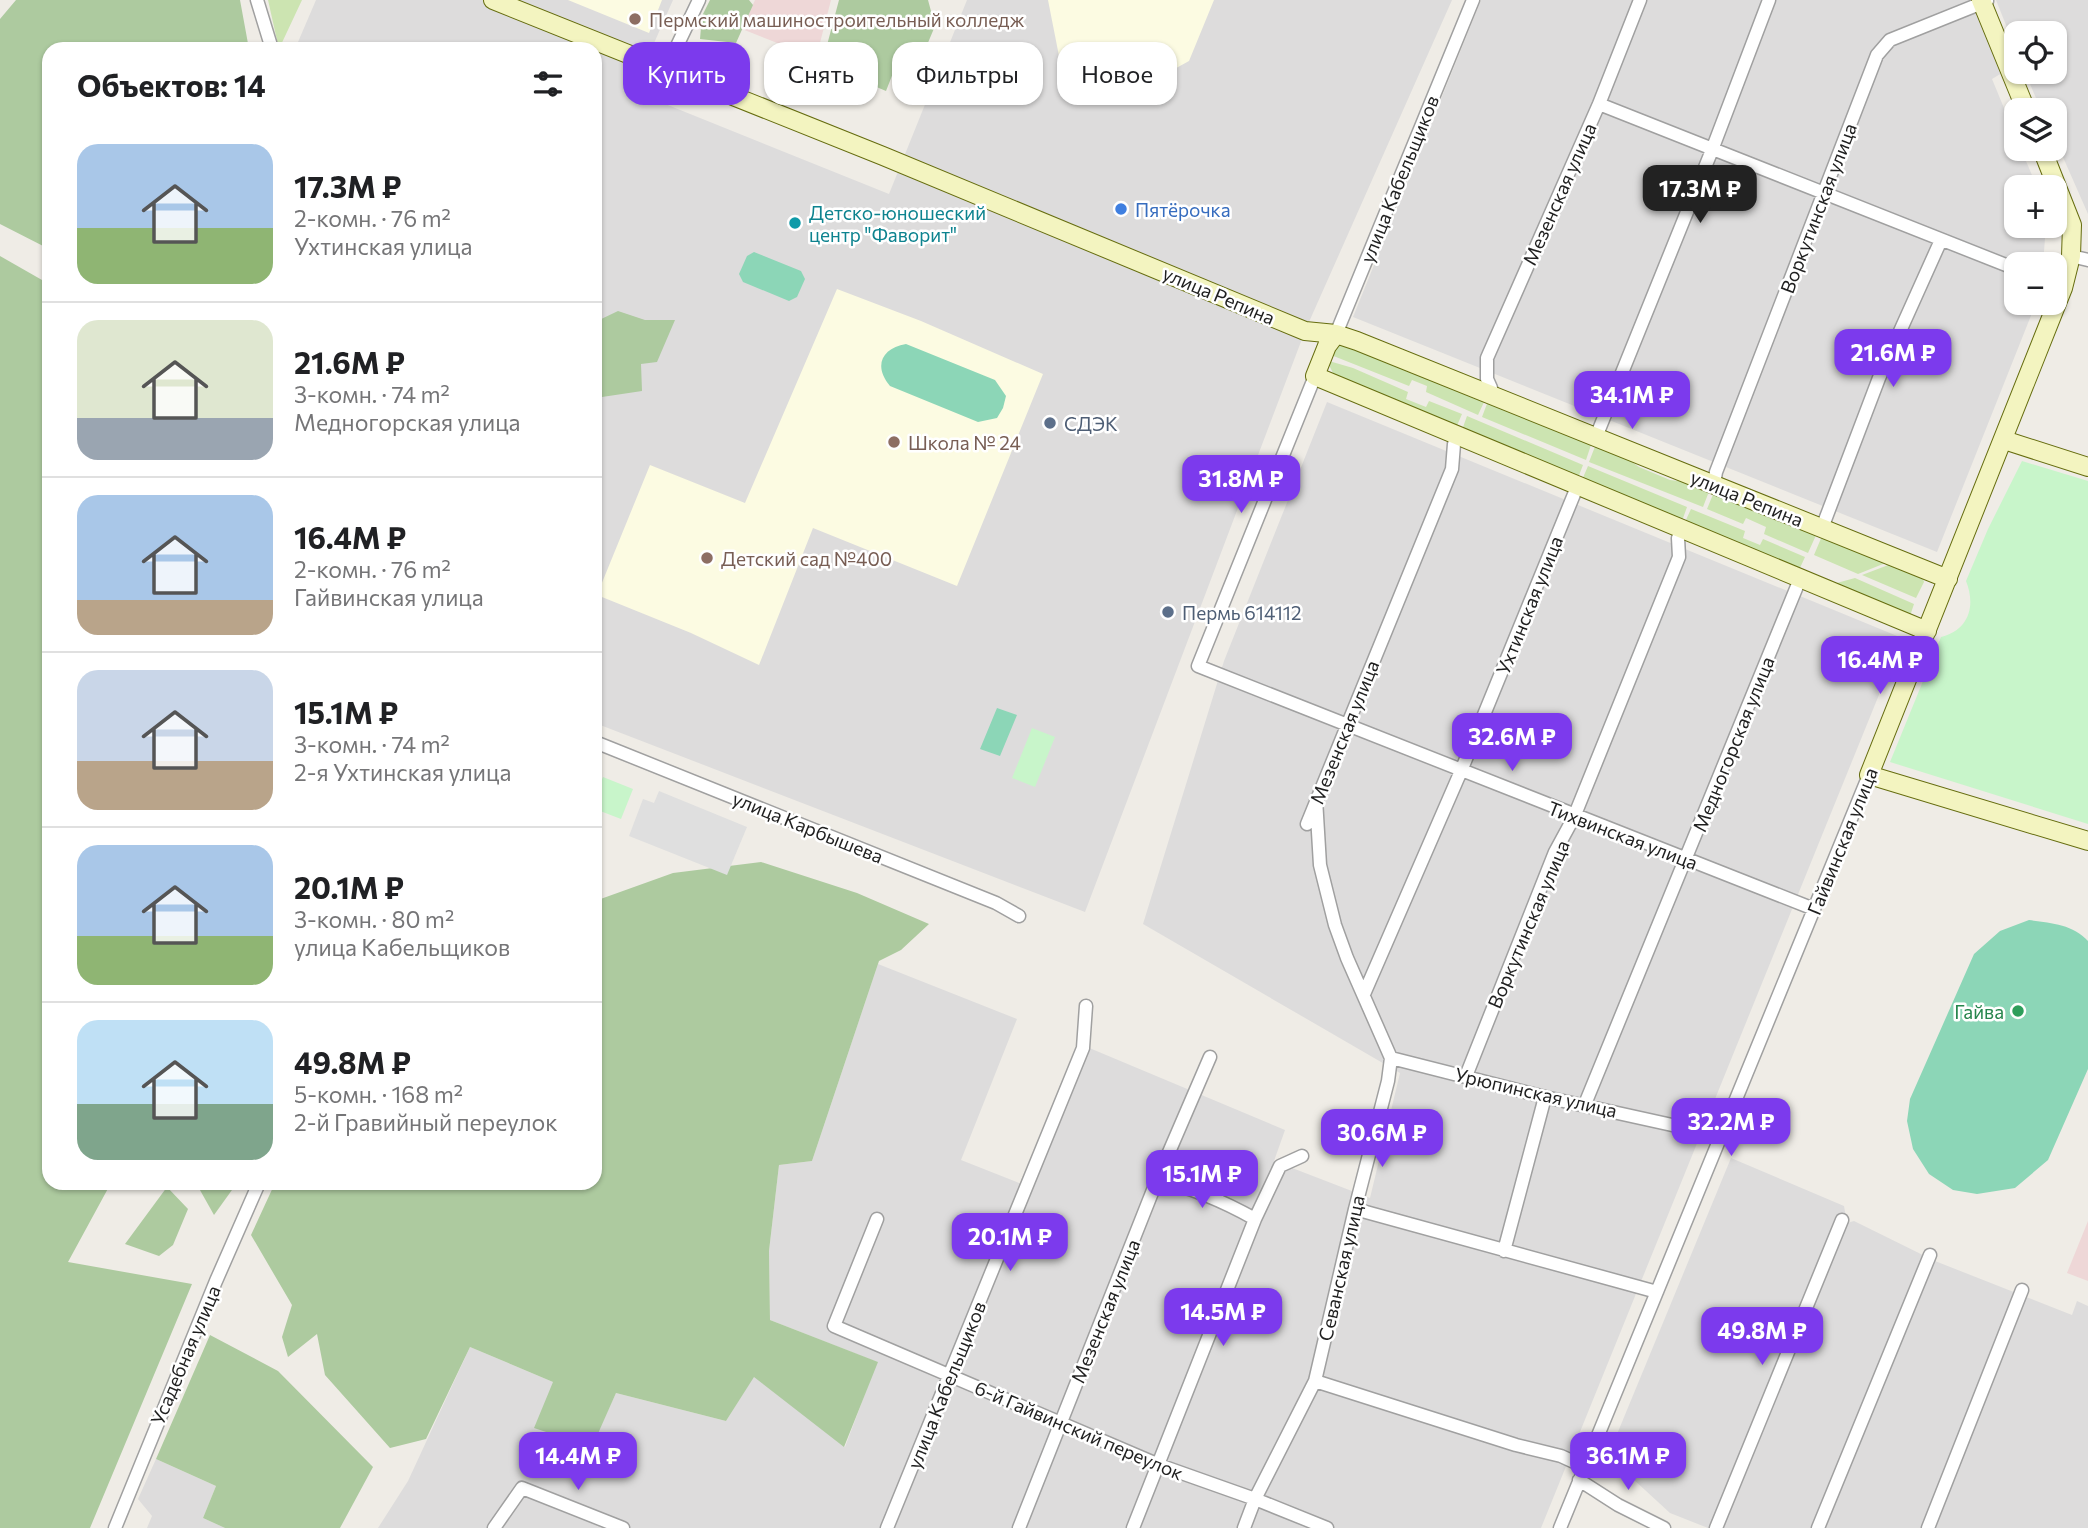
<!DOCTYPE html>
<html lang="ru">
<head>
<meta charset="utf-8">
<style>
	:root { --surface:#fff; --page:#f6f6f6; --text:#202124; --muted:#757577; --line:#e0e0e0; --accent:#7c3aed }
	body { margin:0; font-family:Commissioner,sans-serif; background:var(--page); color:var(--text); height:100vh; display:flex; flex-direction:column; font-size:26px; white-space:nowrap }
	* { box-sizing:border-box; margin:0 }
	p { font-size:23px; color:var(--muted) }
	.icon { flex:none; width:38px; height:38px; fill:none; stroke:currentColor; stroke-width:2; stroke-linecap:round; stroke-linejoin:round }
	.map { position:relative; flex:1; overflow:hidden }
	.details { position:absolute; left:42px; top:42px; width:560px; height:1148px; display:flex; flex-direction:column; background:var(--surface); border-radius:21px; box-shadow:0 2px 5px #0004 }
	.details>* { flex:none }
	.hud { position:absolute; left:623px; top:42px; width:665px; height:63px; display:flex; gap:14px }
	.fabs { position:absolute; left:2004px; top:21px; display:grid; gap:14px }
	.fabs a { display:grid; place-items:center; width:63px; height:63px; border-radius:14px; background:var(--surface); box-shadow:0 2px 5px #0004; font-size:35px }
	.price { position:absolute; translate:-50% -60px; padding:0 16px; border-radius:14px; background:var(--accent); color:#fff; font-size:23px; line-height:46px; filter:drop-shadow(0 2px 4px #0008) }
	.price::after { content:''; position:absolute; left:50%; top:42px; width:21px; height:16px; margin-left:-10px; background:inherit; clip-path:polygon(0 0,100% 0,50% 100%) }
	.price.current { background:#222; color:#fff }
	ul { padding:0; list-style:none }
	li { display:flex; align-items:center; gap:21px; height:175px; padding:0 35px }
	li+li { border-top:2px solid var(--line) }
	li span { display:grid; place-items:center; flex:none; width:196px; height:140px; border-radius:21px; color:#555 }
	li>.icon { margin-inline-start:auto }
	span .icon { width:84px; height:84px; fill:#fffc; stroke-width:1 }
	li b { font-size:30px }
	h2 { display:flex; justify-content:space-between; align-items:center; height:84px; padding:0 35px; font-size:30px }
	.tag { padding:0 24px; border-radius:21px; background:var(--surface); box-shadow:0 2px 5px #0004; font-size:24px; line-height:63px }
	.tag.current { background:var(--accent); color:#fff }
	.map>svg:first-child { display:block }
	.residential { fill:#dddcdc }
	.commercial { fill:#eed7d7 }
	.education { fill:#fcfbe2 }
	.grass { fill:#cce4b1 }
	.forest { fill:#adca9f }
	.park { fill:#c8f5ca }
	.pitch { fill:#8cd6b7 }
	.parking { fill:#dfdfdf }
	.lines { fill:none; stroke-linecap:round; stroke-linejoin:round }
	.street-casing { stroke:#a0a0a0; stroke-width:15 }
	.secondary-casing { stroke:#666d0f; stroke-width:20 }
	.street { stroke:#fff; stroke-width:12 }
	.secondary { stroke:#f3f4c0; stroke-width:18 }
	.education-dot { fill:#8d6e63; stroke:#fff; stroke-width:2.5 }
	.shop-dot { fill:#3f7fe0; stroke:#fff; stroke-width:2.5 }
	.culture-dot { fill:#0f9aa8; stroke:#fff; stroke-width:2.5 }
	.service-dot { fill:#5c6f8a; stroke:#fff; stroke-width:2.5 }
	.leisure-dot { fill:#2e9e5b; stroke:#fff; stroke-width:2.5 }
	.labels { text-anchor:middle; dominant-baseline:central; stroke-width:5; stroke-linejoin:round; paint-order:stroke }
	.education-label { font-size:19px; fill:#785e54; stroke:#fff; text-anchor:start }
	.street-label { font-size:19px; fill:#1f1f1f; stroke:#fff }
	.shop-label { font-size:19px; fill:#366cbe; stroke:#fff; text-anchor:start }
	.culture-label { font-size:19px; fill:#0d838f; stroke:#fff; text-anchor:start }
	.service-label { font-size:19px; fill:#4e5e75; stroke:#fff; text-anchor:start }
	.leisure-label { font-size:19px; fill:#27864d; stroke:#fff; text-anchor:end }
</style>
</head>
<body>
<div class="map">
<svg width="2088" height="1528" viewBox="0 0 2088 1528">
	<rect width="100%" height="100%" fill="#efece6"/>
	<!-- residential -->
	<path class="residential" d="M 316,0 L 673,0 L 633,91 L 889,194 L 967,0 L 1452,0 L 1305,331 L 1085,912 L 595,723 L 595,49 L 295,49 Z
		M 1481,0 L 1972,0 L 2002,73 L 1992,79 L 2016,137 L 2016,149 L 2021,149 L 2037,187 L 2016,187 L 2016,226 L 2046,226 L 2043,264 L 2016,264 L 2016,303 L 2036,303 L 1937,552 L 1353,317 Z
		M 1996,0 L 2088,0 L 2088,214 L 2055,139 L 2054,110 L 2041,110 L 2025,72 L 2054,72 L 2054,33 L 2016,33 L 2016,50 Z
		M 1327,402 L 1902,638 L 1541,1528 L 378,1528 L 408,1481 L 470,1347 L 553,1382 L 591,1447 L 616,1393 L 726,1421 L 754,1376 L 845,1447 L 877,1362 L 770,1320 L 769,1251 L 779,1165 L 812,1161 L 878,964 L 1017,1019 L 961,1160 L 1032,1188 L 1087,1047 L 1285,1130 L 1274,1161 L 1370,1198 L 1400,1073 L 1143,924 L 1224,661 Z
		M 1731,1158 L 1844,1206 L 1847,1223 L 1854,1221 L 1935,1261 L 2072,1315 L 2077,1301 L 2088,1306 L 2088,1528 L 1708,1528 L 1670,1513 L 1608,1456 Z
		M 156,1459 L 216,1486 L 203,1518 L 225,1528 L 147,1528 L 152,1516 L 138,1499 Z"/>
	<!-- commercial -->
	<path class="commercial" d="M 755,0 L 831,0 L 812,74 L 785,61 L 790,48 L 742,29 Z
		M 2088,1221 L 2088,1281 L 2067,1273 Z"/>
	<!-- education -->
	<path class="education" d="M 568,0 L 662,0 L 649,33 Z
		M 1048,0 L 1214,0 L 1189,61 L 1140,88 L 1059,56 Z
		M 837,289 L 921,321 L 1043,374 L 957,586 L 813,528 L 759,665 L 691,633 L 597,595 L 650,465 L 745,503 Z"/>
	<!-- grass -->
	<path class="grass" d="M 268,0 L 302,0 L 279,49 Z
		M 1346,345 L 1485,400 L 1478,415 L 1426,392 L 1427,386 L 1412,380 L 1409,386 L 1331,355 L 1338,346 Z
		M 1329,361 L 1353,368 L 1408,392 L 1406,399 L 1426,407 L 1429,401 L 1462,414 L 1456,428 L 1335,377 L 1330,367 Z
		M 1488,401 L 1592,442 L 1586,460 L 1482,417 Z
		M 1467,416 L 1583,465 L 1578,478 L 1462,430 Z
		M 1596,444 L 1621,454 L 1639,467 L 1670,480 L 1686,482 L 1710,489 L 1703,507 L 1589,462 Z
		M 1588,466 L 1687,507 L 1682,521 L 1582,480 Z
		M 1714,492 L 1817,533 L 1808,553 L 1764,534 L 1766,527 L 1746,518 L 1743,524 L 1707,509 Z
		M 1691,509 L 1745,531 L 1743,538 L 1760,545 L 1763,539 L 1805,557 L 1799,570 L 1685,522 Z
		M 1822,536 L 1888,562 L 1858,574 L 1814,555 Z
		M 1891,564 L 1923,578 L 1924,582 L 1916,598 L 1862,575 Z
		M 1855,578 L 1914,604 L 1910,616 L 1833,584 Z"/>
	<!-- forest -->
	<path class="forest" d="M 16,0 L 240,0 L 249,49 L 49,49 L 49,249 L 0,224 L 0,19 Z
		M 710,0 L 749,0 L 753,5 L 736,43 L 700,39 L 702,16 Z
		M 839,0 L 928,0 L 935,26 L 922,57 L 902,50 L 886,91 L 822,64 Z
		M 0,256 L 49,284 L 49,1183 L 111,1183 L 68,1262 L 192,1284 L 90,1528 L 0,1528 Z
		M 618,311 L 645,320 L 675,320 L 657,362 L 641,364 L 642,391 L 602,397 L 595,394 L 595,322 Z
		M 761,862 L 857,893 L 929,924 L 901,950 L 879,961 L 812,1161 L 779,1165 L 769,1251 L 770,1320 L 878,1362 L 844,1447 L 754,1377 L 726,1421 L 616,1393 L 592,1447 L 534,1428 L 553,1382 L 470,1347 L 426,1439 L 390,1448 L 325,1375 L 317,1334 L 288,1357 L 282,1337 L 292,1305 L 251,1235 L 275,1183 L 595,1183 L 595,901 L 673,873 Z
		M 196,1183 L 237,1183 L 214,1215 Z
		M 167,1187 L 188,1209 L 173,1245 L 159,1256 L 125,1244 Z
		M 210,1335 L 278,1371 L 373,1467 L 340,1528 L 225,1528 L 203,1518 L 216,1486 L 156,1459 Z"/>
	<!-- park -->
	<path class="park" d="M 2022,461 L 2088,481 L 2088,824 L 1890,762 L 1941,637 C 1969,630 1976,606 1966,581 L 1988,529 Z
		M 1032,728 L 1055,737 L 1035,787 L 1012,778 Z
		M 603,777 L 633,789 L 621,819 L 595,809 L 595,795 Z"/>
	<!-- pitch -->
	<path class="pitch" d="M 754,252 L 801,271 L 805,279 L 797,297 L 789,301 L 743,282 L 739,274 L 747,256 Z
		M 906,344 L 995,380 L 1006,396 L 1003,408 L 997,418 L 978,422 L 890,386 C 873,366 882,348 906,344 Z
		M 997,708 L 1017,715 L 1000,756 L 980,749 Z
		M 2029,920 C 2050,923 2073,924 2088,941 L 2088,1069 L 2048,1160 L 2015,1188 L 1977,1194 L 1953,1190 L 1929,1174 L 1913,1149 L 1907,1121 L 1910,1099 L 1974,954 L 2000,931 Z"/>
	<!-- parking -->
	<path class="parking" d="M 659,791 L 747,827 L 727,875 L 629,836 L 643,799 L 654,803 Z"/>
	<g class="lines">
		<!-- street casing -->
		<g class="street-casing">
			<path id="street" d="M 257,0 L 272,49
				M 666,69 L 699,0
				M 1599,104 L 2016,269
				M 2071,256 L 2088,260
				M 1336,334 L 1473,0
				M 1315,376 L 1198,666 L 1814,909
				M 1491,388 L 1487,379 L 1487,358 L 1599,104 L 1640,0
				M 1596,437 L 1712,150 L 1769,0
				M 1715,478 L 1716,472 L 1877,55 L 1890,40 L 1987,1
				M 1822,528 L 1879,378 L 1941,240
				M 595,742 L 996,903 L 1019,916
				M 1307,824 L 1452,469 L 1454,444
				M 1364,994 L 1461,771 L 1577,487
				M 1391,1058 L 1545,1097 L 1722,1136
				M 1466,1076 L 1555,852 L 1574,817 L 1679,557 L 1678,538
				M 1585,1104 L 1800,579
				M 1157,1180 C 1193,1188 1223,1201 1255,1219
				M 1355,1209 L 1657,1292
				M 877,1219 L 834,1326 L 1159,1465 L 1255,1499 L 1327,1528
				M 1504,1251 L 1545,1097
				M 1315,1381 L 1516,1445 L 1561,1456 L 1585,1467
				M 1579,1480 L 1618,1505 L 1664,1528
				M 115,1528 L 216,1281 L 259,1183
				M 494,1528 L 522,1488 L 623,1528
				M 887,1528 L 1083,1048 L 1086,1006
				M 1019,1528 L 1157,1180 L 1210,1057
				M 1133,1528 L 1255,1219 L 1280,1166 L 1302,1156
				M 1244,1528 L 1255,1499 L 1315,1381 L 1355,1209 L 1388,1081 L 1391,1058 L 1347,958 L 1335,925 L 1320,865 L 1316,799
				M 1560,1528 L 1869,775
				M 1716,1528 L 1842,1220
				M 1818,1528 L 1930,1255
				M 1928,1528 L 2022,1290"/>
		</g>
		<!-- secondary casing -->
		<g class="secondary-casing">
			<path id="secondary" d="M 493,0 L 883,156 L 1305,331 L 1336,334 L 1357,341 L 1948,579
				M 1981,0 L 2026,110
				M 2042,149 L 2072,225 L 2071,256 L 2063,288 L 1869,775 L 2088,841
				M 1336,334 L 1327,346 L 1315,376 L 1927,631
				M 2004,440 L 2088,467"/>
		</g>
		<!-- street -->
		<use href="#street" class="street"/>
		<!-- secondary -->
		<use href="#secondary" class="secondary"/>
	</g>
	<!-- markers -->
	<g class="education-dot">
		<circle cx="635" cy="19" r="7"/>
		<circle cx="894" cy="442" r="7"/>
		<circle cx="707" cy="558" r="7"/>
	</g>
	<circle class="shop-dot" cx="1121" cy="209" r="7"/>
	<circle class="culture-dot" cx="795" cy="223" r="7"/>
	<g class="service-dot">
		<circle cx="1050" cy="423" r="7"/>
		<circle cx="1168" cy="612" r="7"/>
	</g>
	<circle class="leisure-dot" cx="2018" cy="1011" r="7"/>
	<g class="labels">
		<!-- education labels -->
		<g class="education-label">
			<text x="649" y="19">Пермский машиностроительный колледж</text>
			<text x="908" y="442">Школа № 24</text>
			<text x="721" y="558">Детский сад №400</text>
		</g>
		<!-- street labels -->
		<g class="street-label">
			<text transform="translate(1399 179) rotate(-68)">улица Кабельщиков</text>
			<text transform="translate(1559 194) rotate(-66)">Мезенская улица</text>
			<text transform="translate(1818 208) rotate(-69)">Воркутинская улица</text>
			<text transform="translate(1219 295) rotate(23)">улица Репина</text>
			<text transform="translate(1747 498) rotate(22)">улица Репина</text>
			<text transform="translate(1529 605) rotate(-68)">Ухтинская улица</text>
			<text transform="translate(1344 732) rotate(-68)">Мезенская улица</text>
			<text transform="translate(1733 744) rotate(-68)">Медногорская улица</text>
			<text transform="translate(808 827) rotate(22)">улица Карбышева</text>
			<text transform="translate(1623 835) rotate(21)">Тихвинская улица</text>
			<text transform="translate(1842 841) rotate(-68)">Гайвинская улица</text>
			<text transform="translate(1528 924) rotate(-67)">Воркутинская улица</text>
			<text transform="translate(1536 1092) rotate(13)">Урюпинская улица</text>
			<text transform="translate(1341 1268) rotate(-77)">Севанская улица</text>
			<text transform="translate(1105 1311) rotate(-68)">Мезенская улица</text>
			<text transform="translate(185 1355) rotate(-67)">Усадебная улица</text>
			<text transform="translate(946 1385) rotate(-68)">улица Кабельщиков</text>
			<text transform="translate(1079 1430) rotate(23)">6-й Гайвинский переулок</text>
		</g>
		<!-- shop labels -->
		<g class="shop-label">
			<text x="1135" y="209">Пятёрочка</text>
		</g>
		<!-- culture labels -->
		<g class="culture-label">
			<text x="809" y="212">Детско-юношеский<tspan x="809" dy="22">центр "Фаворит"</tspan></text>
		</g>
		<!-- service labels -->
		<g class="service-label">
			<text x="1064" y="423">СДЭК</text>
			<text x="1182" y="612">Пермь 614112</text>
		</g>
		<!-- leisure labels -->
		<g class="leisure-label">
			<text x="2004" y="1011">Гайва</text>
		</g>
	</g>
</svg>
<div class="fabs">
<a><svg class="icon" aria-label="locate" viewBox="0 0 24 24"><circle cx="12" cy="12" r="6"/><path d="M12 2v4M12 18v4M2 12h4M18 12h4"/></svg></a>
<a><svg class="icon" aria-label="layers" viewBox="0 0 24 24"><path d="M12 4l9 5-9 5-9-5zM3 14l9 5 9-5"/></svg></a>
<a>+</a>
<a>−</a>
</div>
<b class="price current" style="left:1700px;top:225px">17.3M ₽</b>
<b class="price" style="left:1893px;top:389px">21.6M ₽</b>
<b class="price" style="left:1632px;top:431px">34.1M ₽</b>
<b class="price" style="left:1241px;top:515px">31.8M ₽</b>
<b class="price" style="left:1880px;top:696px">16.4M ₽</b>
<b class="price" style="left:1512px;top:773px">32.6M ₽</b>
<b class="price" style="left:1731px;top:1158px">32.2M ₽</b>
<b class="price" style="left:1382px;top:1169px">30.6M ₽</b>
<b class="price" style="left:1202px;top:1210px">15.1M ₽</b>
<b class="price" style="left:1010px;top:1273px">20.1M ₽</b>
<b class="price" style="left:1223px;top:1348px">14.5M ₽</b>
<b class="price" style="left:1762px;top:1367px">49.8M ₽</b>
<b class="price" style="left:578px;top:1492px">14.4M ₽</b>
<b class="price" style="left:1628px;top:1492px">36.1M ₽</b>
<div class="hud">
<a class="tag current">Купить</a>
<a class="tag">Снять</a>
<a class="tag">Фильтры</a>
<a class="tag">Новое</a>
</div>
<section class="details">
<h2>Объектов: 14<svg class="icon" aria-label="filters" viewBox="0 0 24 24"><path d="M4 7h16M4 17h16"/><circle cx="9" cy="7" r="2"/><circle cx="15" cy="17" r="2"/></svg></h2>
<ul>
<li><span style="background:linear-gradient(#a9c7e8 60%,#8fb573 0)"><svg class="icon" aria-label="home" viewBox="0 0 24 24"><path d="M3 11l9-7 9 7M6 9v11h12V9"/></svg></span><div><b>17.3M ₽</b><p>2-комн. · 76 m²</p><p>Ухтинская улица</p></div></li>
<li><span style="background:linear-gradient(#dfe7d0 70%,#9aa5b1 0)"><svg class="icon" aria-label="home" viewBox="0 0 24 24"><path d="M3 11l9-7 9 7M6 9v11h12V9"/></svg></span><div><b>21.6M ₽</b><p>3-комн. · 74 m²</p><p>Медногорская улица</p></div></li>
<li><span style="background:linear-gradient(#a9c7e8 75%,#b9a48a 0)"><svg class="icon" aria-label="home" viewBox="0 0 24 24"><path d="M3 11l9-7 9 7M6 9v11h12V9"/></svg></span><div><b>16.4M ₽</b><p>2-комн. · 76 m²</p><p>Гайвинская улица</p></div></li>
<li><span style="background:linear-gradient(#c9d6e8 65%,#b9a48a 0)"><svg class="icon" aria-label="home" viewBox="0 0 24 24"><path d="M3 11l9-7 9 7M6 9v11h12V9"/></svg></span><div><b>15.1M ₽</b><p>3-комн. · 74 m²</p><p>2-я Ухтинская улица</p></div></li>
<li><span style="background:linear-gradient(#a9c7e8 65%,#8fb573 0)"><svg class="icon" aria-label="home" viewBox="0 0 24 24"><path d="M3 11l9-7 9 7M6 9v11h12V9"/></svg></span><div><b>20.1M ₽</b><p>3-комн. · 80 m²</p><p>улица Кабельщиков</p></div></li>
<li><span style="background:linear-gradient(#bfe0f5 60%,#7fa58c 0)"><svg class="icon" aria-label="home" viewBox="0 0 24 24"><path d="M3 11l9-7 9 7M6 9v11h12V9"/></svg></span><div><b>49.8M ₽</b><p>5-комн. · 168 m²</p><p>2-й Гравийный переулок</p></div></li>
</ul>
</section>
</div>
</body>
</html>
